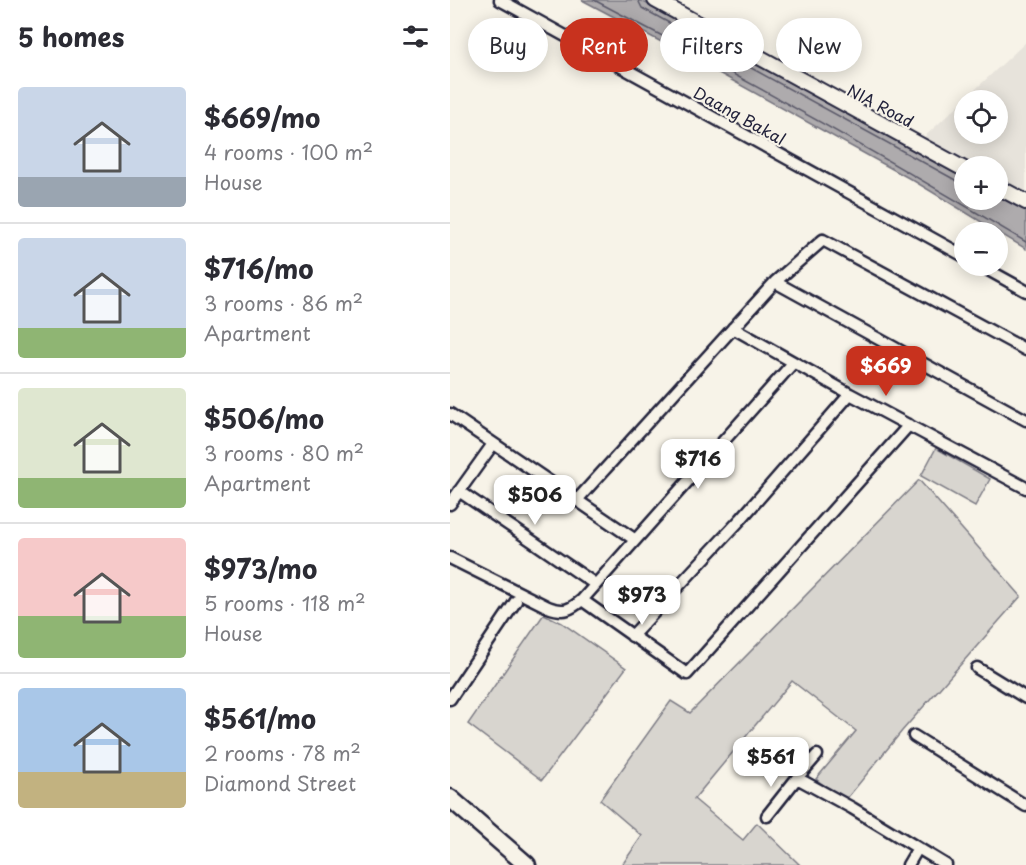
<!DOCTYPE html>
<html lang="en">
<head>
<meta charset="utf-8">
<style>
	:root { --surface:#fff; --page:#f2f2f3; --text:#2b2b33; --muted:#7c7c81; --line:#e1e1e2; --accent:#c8321e }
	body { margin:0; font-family:"Playpen Sans",sans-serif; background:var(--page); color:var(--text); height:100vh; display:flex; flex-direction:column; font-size:22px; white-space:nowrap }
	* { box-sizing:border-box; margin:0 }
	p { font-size:20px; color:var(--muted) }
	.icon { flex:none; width:33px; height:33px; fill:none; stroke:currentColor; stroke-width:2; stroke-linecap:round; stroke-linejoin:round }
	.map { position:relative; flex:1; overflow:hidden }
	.sheet { display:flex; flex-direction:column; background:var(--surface); width:450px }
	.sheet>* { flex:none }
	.hud { position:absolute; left:18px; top:18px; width:468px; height:54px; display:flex; gap:12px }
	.fabs { position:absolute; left:504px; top:90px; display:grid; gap:12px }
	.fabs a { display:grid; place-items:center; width:54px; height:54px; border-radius:50%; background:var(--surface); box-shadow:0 3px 15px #0003; font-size:30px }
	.price { position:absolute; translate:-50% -51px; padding:0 14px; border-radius:12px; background:#fff; color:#222; font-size:20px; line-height:39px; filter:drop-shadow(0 2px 3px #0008) }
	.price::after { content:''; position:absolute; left:50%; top:36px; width:18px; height:14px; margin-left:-9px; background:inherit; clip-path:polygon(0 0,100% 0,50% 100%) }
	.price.current { background:var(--accent); color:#fff }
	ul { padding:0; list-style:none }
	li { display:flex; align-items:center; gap:18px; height:150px; padding:0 18px }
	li+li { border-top:2px solid var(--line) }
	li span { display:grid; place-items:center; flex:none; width:168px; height:120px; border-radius:6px; color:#555 }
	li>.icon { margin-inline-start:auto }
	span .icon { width:72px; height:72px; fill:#fffc; stroke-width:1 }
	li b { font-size:26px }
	h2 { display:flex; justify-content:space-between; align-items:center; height:72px; padding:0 18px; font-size:26px }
	.tag { padding:0 21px; border-radius:27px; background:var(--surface); box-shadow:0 3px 15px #0003; font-size:21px; line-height:54px }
	.tag.current { background:var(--accent); color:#fff }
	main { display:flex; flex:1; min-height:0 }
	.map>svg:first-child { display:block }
	.built { fill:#e7e3db; fill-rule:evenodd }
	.green { fill:#d8d5cf; stroke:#7d7c85; stroke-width:1.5 }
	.water { fill:#aeabad; stroke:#76747f; stroke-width:1.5 }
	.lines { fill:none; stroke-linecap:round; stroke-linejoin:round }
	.shore { stroke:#5a5969; stroke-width:1.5 }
	.street-casing { stroke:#22223b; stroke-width:15 }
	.secondary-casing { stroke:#22223b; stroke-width:18 }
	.primary-casing { stroke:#22223b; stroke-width:21 }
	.street { stroke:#f7f3e8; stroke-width:10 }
	.secondary { stroke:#f7f3e8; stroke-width:14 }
	.primary { stroke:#f7f3e8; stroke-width:16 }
	.labels { text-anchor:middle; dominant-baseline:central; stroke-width:4.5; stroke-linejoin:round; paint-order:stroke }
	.street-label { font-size:16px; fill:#22223b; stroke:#f7f3e8 }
</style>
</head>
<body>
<main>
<section class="sheet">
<h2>5 homes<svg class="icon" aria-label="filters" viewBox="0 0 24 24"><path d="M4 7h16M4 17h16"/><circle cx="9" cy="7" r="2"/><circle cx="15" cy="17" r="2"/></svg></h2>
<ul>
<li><span style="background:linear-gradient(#c9d6e8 75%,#9aa5b1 0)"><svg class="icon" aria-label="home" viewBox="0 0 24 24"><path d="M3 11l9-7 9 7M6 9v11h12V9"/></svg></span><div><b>$669/mo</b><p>4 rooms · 100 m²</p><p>House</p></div></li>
<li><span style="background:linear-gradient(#c9d6e8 75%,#8fb573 0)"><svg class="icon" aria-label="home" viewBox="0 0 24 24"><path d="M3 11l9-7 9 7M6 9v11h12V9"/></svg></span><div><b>$716/mo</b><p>3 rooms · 86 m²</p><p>Apartment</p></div></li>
<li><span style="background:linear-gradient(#dfe7d0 75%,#8fb573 0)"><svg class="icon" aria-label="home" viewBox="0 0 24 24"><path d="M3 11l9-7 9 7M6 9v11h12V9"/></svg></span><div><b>$506/mo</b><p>3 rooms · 80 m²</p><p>Apartment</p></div></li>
<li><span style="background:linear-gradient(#f6c9c9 65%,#8fb573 0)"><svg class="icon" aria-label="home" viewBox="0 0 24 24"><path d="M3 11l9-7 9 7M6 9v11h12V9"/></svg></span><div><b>$973/mo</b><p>5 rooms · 118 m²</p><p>House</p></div></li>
<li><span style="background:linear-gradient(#a9c7e8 70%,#c2b280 0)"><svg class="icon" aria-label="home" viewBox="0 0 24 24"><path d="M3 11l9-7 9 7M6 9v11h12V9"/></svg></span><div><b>$561/mo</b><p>2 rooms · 78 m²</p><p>Diamond Street</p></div></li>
</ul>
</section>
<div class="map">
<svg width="576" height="865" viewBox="0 0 576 865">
	<rect width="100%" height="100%" fill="#f7f3e8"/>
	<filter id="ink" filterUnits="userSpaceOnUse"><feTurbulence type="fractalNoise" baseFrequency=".0167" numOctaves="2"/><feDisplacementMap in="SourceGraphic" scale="12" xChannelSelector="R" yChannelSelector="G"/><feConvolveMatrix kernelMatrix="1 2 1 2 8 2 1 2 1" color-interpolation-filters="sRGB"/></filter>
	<g filter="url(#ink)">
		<!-- built -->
		<path class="built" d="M 576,42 L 576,196 L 548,181 L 548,166 L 521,166 L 471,140 ZM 514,100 L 548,100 L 548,134 L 514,134 Z"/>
		<!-- green -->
		<path class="green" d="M 486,448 L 540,479 L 525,506 L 471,476 Z
			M 469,480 L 571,596 L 452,731 L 394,802 L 366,779 L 406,731 L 342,681 L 244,799 L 293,840 L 307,823 L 350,865 L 172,865 L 192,836 L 150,800 L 221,701 L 240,713 Z
			M 94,614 L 112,623 L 176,668 L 92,780 L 18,724 Z"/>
		<!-- water -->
		<path class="water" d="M 132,0 L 190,0 L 514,178 L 514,200 L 548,200 L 548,196 L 576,211 L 576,249 L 464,181 L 238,56 Z"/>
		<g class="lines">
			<!-- shore -->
			<path class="shore" d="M 144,0 C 291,76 435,157 576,242
				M 188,0 L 192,8 L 509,182 L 514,182"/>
			<!-- street casing -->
			<g class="street-casing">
				<path id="street" d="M 50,0 L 514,256
					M 531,266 L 576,291
					M 325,282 L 576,420
					M 283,328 L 400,394 L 576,488
					M 0,414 L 184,539
					M 9,491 L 145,584
					M 127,500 L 325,282 L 373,240 L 576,350
					M 0,504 L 43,444
					M 0,558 L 98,607 C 114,613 120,610 132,600 L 343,363
					M 132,600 L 237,674 L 459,425
					M 182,636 L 291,519 L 400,394
					M 527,668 L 576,698
					M 0,699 L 66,601
					M 464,736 L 576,806
					M 367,755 L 347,778 L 402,808 L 496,865
					M 317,816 L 347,778
					M 458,865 L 468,848"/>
			</g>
			<!-- secondary casing -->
			<g class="secondary-casing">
				<path id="secondary" d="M 205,0 L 514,169
					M 548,187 L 576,202"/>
			</g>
			<!-- primary casing -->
			<g class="primary-casing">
				<path id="primary" d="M 0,798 L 77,865"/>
			</g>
			<!-- street -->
			<use href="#street" class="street"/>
			<!-- secondary -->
			<use href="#secondary" class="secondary"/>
			<!-- primary -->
			<use href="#primary" class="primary"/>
		</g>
	</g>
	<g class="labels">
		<!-- street labels -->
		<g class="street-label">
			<text transform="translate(431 105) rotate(28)">NIA Road</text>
			<text transform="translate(290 115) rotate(29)">Daang Bakal</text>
		</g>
	</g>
</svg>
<div class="fabs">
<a><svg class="icon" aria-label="locate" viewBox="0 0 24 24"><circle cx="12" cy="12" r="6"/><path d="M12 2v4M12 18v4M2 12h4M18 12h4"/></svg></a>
<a>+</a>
<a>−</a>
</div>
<b class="price current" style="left:436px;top:397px">$669</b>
<b class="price" style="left:248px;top:490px">$716</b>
<b class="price" style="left:85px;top:526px">$506</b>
<b class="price" style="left:192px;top:626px">$973</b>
<b class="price" style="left:321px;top:788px">$561</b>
<div class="hud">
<a class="tag">Buy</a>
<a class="tag current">Rent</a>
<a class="tag">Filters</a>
<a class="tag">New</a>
</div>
</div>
</main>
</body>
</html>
